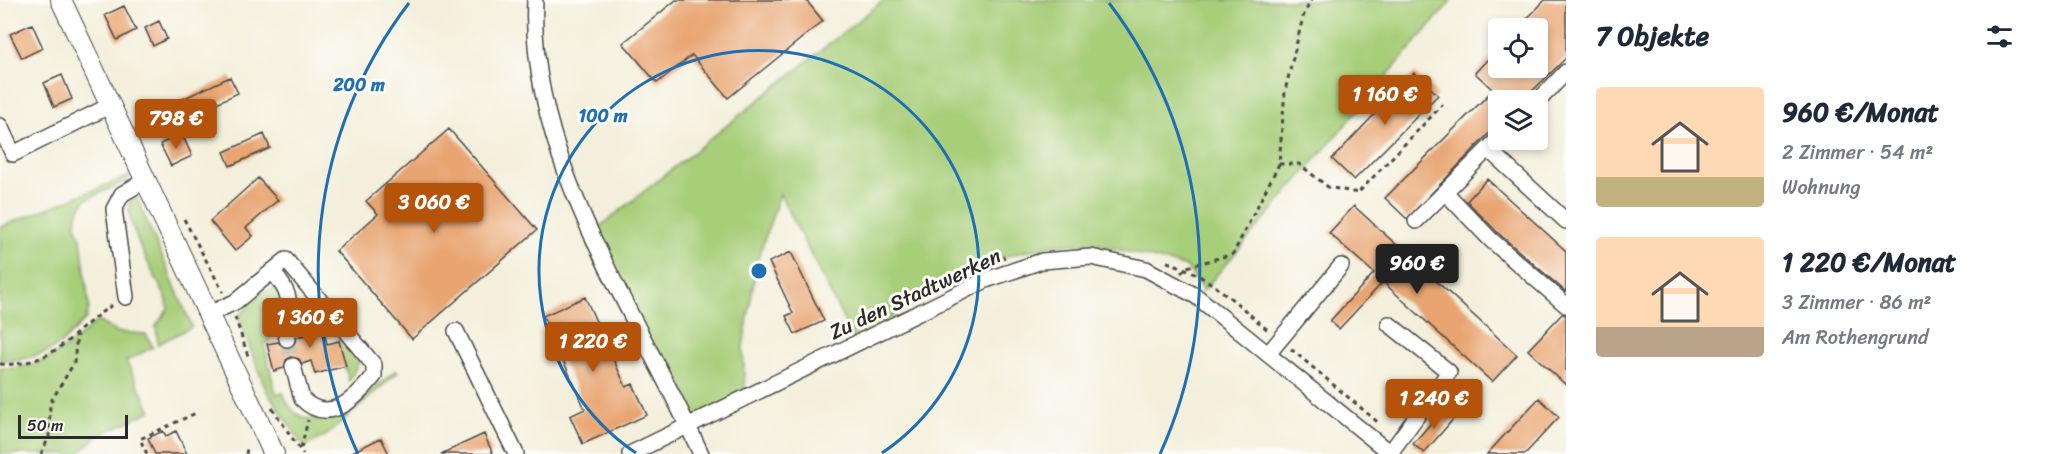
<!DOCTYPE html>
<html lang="de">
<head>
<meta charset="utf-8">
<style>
	:root { --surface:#fff; --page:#f2f2f3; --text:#1f2937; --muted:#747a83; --accent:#b45309 }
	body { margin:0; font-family:Sriracha,sans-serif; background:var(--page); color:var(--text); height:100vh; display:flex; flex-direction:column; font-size:22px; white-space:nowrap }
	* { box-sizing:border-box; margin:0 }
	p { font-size:20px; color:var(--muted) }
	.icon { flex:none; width:33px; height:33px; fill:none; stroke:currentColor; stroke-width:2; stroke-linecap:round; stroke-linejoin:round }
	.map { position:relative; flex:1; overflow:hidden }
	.panel { display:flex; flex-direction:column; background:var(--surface); width:480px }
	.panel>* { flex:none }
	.fabs { position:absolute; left:1488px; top:18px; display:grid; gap:12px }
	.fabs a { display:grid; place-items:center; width:60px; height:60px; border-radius:6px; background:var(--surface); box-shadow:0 3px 9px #0003; font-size:30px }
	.scale { position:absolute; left:18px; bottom:15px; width:110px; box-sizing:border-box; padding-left:6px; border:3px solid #2b2b2b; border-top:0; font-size:16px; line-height:21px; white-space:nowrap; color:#2b2b2b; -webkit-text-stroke:4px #fdfcf7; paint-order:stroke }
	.price { position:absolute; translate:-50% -51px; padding:0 14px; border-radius:6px; background:var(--accent); color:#fff; font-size:20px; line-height:39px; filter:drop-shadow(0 2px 3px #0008) }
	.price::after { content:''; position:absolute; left:50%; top:36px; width:18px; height:14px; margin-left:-9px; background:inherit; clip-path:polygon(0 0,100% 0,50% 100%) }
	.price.selected { background:#222; color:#fff }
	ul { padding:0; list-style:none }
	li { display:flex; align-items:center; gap:18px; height:150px; padding:0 30px }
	li span { display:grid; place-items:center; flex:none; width:168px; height:120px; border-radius:6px; color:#555 }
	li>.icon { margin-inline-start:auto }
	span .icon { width:72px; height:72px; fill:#fffc; stroke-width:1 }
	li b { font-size:26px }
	h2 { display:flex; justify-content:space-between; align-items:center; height:72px; padding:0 30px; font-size:26px }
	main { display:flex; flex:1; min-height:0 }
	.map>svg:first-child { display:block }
	.green { fill:#a7ce79; stroke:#697c52; stroke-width:1.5 }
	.building { fill:#e8a572 }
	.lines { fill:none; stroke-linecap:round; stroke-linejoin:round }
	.minor-tunnel { stroke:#cbc8b8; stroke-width:15; stroke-dasharray:15 8; stroke-linecap:butt }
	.minor-casing { stroke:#494845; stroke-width:18 }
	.major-casing { stroke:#494845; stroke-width:22 }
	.path { stroke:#494845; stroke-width:3; stroke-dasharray:4.5 4.5; stroke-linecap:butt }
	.minor { stroke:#fff; stroke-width:15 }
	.major { stroke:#fff; stroke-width:20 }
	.ring { fill:none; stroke:#1f6fb2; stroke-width:3 }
	.labels { text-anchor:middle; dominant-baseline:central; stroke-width:6; stroke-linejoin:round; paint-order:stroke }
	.street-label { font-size:21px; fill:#2b2b2b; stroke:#fdfcf7 }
	.centre { fill:#1f6fb2; stroke:#fdfcf7; stroke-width:3 }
	.ring-label { font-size:18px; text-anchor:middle; font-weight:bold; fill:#1f6fb2; stroke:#fdfcf7; stroke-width:6; stroke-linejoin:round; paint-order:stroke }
</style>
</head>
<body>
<main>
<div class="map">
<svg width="1566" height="454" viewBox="0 0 1566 454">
	<rect width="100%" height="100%" fill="#fdfcf7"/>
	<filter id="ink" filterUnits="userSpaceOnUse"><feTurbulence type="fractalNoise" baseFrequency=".0167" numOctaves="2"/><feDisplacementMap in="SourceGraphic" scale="12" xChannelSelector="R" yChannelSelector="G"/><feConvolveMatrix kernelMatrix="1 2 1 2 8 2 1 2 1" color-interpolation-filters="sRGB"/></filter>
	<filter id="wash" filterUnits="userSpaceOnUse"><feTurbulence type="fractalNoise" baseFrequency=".008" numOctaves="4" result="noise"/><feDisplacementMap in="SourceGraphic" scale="24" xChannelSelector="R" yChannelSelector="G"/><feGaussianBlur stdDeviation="1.35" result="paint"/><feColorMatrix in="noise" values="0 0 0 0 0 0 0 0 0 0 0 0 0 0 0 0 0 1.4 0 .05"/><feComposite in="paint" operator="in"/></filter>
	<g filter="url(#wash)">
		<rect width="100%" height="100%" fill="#f3efdb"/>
		<!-- green -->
		<path class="green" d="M 884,0 L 1452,0 L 1203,291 L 1187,267 L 1101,245 L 1055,244 L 987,261 L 923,293 L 856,344 L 780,194 L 758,258 L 743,347 L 745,398 L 689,426 L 592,233 Z
			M 129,176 L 127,181 L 85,200 L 77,214 L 76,225 L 81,239 L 89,307 L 86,319 L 61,344 L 47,352 L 21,360 L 0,361 L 0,227 Z
			M 136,196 L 192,327 L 158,344 L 156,326 L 168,309 L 167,300 C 158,280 118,215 132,197 Z
			M 274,289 L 281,292 L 283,307 L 269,324 L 269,342 L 264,344 L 276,394 L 283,393 C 305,454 368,393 396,370 L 398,372 L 327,435 L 304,447 L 266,390 L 238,317 L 261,293 Z
			M 97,321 L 117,332 L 146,334 L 153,347 L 126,361 L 151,411 L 98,436 L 78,454 L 0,454 L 0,368 C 42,370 68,348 97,321 Z
			M 342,339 L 360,360 L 349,381 L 337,340 Z"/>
		<g id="blocks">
			<!-- building -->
			<path class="building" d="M 676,0 L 806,0 L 823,21 L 728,98 L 692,55 L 657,83 L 623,43 Z
				M 1545,0 L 1566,0 L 1566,58 L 1523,100 L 1498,100 L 1498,124 L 1407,219 L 1385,198 L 1493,90 L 1475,73 L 1498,48 L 1498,68 L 1538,68 L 1538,28 L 1518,28 Z
				M 124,6 L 136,30 L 117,40 L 105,15 Z
				M 159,21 L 167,39 L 153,46 L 145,28 Z
				M 32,24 L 43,48 L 22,58 L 10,34 Z
				M 1414,73 L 1438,95 L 1354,180 L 1332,159 Z
				M 62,75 L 72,99 L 54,107 L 44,83 Z
				M 230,77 L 238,93 L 171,125 L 163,108 Z
				M 449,129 L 537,230 L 412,339 L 336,251 L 378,214 L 366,201 Z
				M 182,134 L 192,156 L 171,166 L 160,144 Z
				M 264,134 L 270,148 L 230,166 L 224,152 Z
				M 258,178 L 278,200 L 246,228 L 253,236 L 235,251 L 210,221 Z
				M 1487,179 L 1566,251 L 1566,292 L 1498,233 L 1467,201 Z
				M 1354,206 L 1517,355 L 1492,382 L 1383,282 L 1339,329 L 1330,321 L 1374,273 L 1329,233 Z
				M 791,252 L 824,321 L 795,334 L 786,316 L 793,313 L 769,262 Z
				M 585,297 L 626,387 L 633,384 L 647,415 L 583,444 L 570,416 L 585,409 L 543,316 Z
				M 1562,314 L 1566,315 L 1566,385 L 1528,350 Z
				M 320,316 L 327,344 L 339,341 L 346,366 L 315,374 L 311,361 L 302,364 L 299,359 L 291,357 L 286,360 L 284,368 L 274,371 L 267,344 L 278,342 L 284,348 L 293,347 L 297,337 L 305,335 L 301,321 Z
				M 1539,398 L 1559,417 L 1525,454 L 1487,454 Z
				M 1444,408 L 1455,417 L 1424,453 L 1413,444 Z
				M 163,431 L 166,436 L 176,431 L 187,454 L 155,454 L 148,438 Z
				M 484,434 L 493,454 L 441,454 Z
				M 381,438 L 389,454 L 348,454 Z"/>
		</g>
	</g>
	<g filter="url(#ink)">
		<use href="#blocks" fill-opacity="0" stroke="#494845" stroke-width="1.5"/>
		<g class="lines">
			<!-- minor-tunnel -->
			<path class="minor-tunnel" d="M 287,339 L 293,366"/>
			<!-- minor casing -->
			<g class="minor-casing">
				<path id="minor" d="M 535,0 C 527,159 638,314 701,454
					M 1538,101 L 1566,72
					M 0,126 L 13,154 L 111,105
					M 1488,149 L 1566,221
					M 1445,192 L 1491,240 L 1566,305
					M 1416,221 L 1498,139
					M 272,271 C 304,309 278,306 287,339
					M 126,297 L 114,209 L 122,194 L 146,180
					M 209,314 L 235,302 L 286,260 L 374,365 L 374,376 C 356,398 329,426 302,399 L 293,366
					M 1389,324 L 1449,372 L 1390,453
					M 456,331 L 516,454
					M 1268,354 L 1341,266
					M 630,454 L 986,280 L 1042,261 L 1091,257 L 1146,269 L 1196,296 L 1391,454"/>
			</g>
			<!-- major casing -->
			<g class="major-casing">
				<path id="major" d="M 61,0 L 274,454"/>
			</g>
			<!-- path -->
			<path class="path" d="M 1279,164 L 1299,164 L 1328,187 L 1358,193 L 1443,104
				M 184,219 L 223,292
				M 1167,262 C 1207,273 1238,305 1269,331
				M 977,266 L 1005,257
				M 1181,273 L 1187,267 L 1233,254 L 1279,164 L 1285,91 L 1303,17 L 1311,0
				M 235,317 L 248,356
				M 1291,349 L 1380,424
				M 0,364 C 57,367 72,330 114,304
				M 272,408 L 303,454
				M 301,448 L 308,420
				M 41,454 L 49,437 L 50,403 L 74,363 L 77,335
				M 147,454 L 140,439 L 196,413
				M 246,454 L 247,448"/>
			<!-- minor -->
			<use href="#minor" class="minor"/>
			<!-- major -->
			<use href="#major" class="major"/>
		</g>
	</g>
	<!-- distance rings -->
	<g class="ring">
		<path d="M636 453A220 220 0 1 1 882 453"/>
		<path d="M358 454A441 441 0 0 1 409 3M1109 3A441 441 0 0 1 1160 454"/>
	</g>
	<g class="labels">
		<!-- street labels -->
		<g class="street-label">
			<text transform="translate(915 294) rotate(-25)">Zu den Stadtwerken</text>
		</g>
	</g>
	<circle cx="759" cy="271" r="9" class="centre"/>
	<g class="ring-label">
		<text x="359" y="91">200 m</text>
		<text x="603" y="122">100 m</text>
	</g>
</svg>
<div class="fabs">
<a><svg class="icon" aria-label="locate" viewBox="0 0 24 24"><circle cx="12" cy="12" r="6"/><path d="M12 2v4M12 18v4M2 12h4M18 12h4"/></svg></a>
<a><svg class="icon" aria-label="layers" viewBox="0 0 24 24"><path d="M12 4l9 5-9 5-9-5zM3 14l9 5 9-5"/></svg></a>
</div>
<div class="scale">50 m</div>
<b class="price" style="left:1385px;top:126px">1 160 €</b>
<b class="price" style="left:176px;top:150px">798 €</b>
<b class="price" style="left:434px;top:234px">3 060 €</b>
<b class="price selected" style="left:1417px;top:295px">960 €</b>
<b class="price" style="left:310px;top:349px">1 360 €</b>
<b class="price" style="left:593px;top:373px">1 220 €</b>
<b class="price" style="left:1434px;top:430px">1 240 €</b>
</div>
<section class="panel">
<h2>7 Objekte<svg class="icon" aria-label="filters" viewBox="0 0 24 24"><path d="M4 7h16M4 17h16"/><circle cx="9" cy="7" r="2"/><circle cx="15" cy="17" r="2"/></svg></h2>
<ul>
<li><span style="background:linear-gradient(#ffd9b3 75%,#c2b280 0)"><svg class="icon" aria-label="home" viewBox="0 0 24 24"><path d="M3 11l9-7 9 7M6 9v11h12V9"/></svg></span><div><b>960 €/Monat</b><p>2 Zimmer · 54 m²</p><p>Wohnung</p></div></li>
<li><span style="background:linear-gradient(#ffd9b3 75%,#b9a48a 0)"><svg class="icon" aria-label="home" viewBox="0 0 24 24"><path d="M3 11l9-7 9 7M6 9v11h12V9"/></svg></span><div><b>1 220 €/Monat</b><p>3 Zimmer · 86 m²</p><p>Am Rothengrund</p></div></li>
</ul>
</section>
</main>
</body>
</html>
